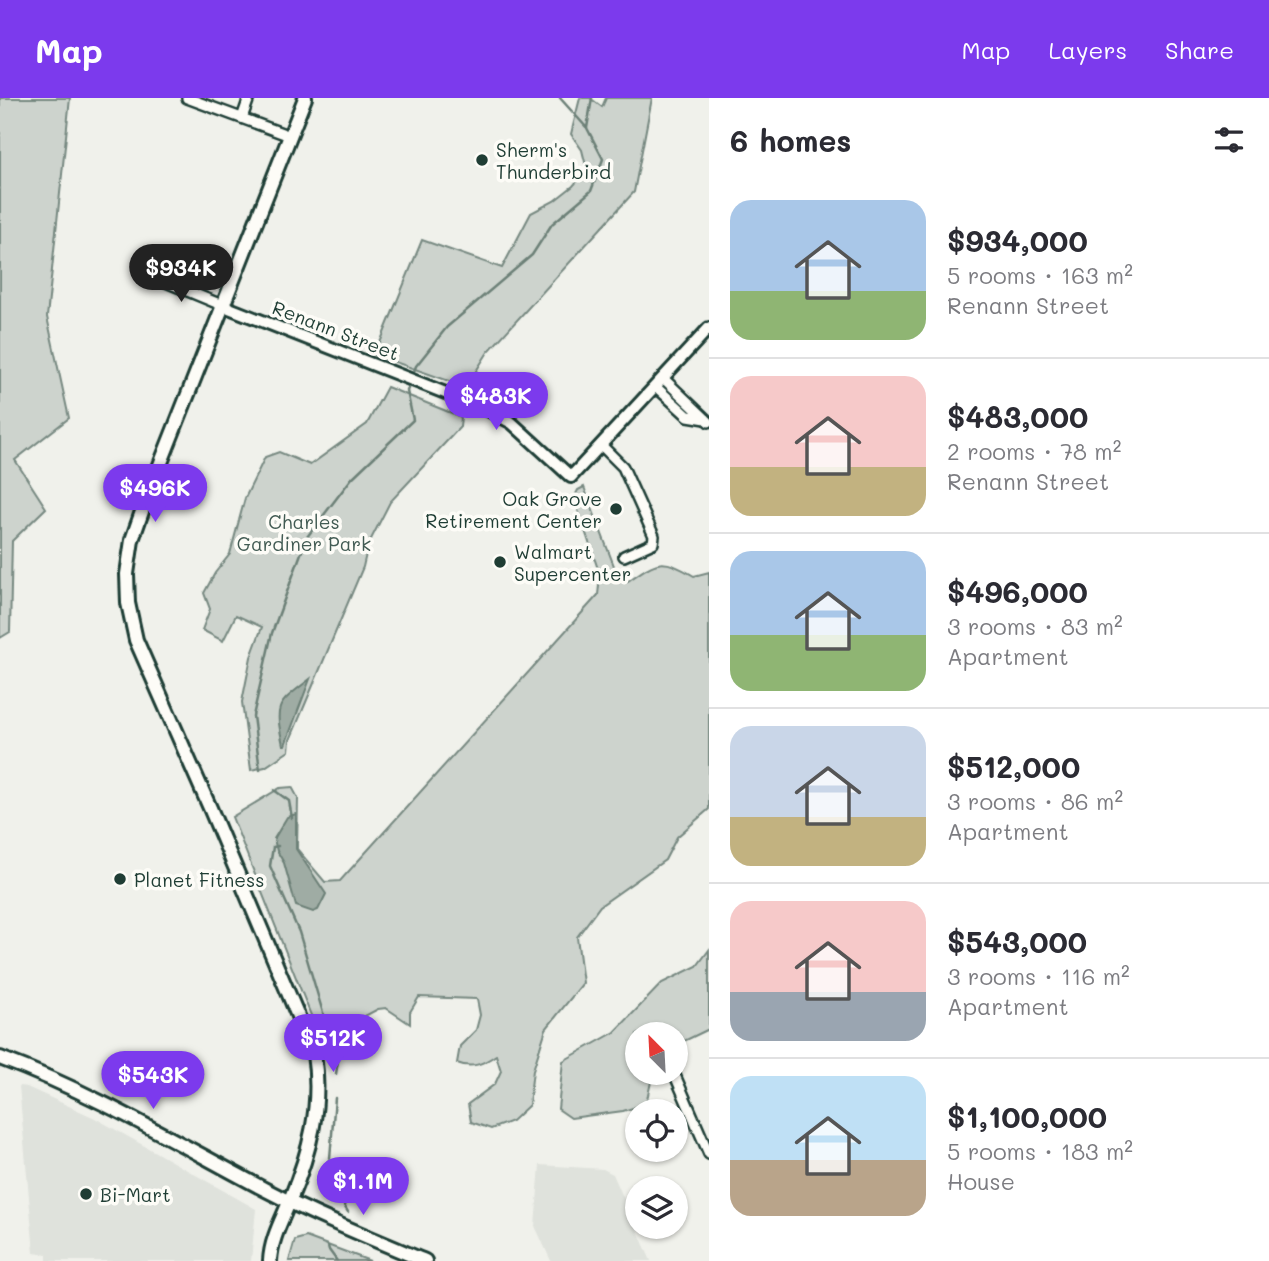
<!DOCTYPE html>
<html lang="en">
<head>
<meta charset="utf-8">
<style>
	:root { --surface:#fff; --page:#f2f2f3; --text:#2b2b33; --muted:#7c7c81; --line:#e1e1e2; --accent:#7c3aed }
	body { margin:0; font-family:Mali,sans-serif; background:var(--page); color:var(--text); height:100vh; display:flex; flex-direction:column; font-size:26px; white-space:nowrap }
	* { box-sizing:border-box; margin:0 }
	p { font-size:23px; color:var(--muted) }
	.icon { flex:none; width:38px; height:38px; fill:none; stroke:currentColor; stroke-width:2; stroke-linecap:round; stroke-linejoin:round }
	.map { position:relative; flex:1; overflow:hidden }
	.panel { display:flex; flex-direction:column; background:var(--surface); width:560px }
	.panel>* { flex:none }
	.needle { width:46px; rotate:336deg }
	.tools { position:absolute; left:625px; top:924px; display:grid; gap:14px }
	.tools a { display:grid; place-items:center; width:63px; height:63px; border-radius:50%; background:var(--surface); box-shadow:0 2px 5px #0004; font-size:35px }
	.price { position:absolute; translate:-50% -60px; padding:0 16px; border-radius:24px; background:var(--accent); color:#fff; font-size:23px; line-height:46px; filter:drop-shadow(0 2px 4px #0008) }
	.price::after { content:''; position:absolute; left:50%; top:42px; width:21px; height:16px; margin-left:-10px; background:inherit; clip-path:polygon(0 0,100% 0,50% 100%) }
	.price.current { background:#222; color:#fff }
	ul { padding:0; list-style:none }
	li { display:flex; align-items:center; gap:21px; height:175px; padding:0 21px }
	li+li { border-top:2px solid var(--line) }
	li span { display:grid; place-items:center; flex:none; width:196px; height:140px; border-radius:21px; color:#555 }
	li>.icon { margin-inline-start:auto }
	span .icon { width:84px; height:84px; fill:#fffc; stroke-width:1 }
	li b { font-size:30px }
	h2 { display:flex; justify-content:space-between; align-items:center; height:84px; padding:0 21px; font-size:30px }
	header { display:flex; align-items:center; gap:42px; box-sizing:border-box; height:98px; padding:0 35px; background:var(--accent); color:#fff }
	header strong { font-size:33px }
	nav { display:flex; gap:38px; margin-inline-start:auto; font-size:24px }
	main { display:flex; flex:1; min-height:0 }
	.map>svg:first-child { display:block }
	.built { fill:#dfe2dc }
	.green { fill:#cdd3cd; stroke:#768880; stroke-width:2 }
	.water { fill:#9faca4; stroke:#6c8077; stroke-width:2 }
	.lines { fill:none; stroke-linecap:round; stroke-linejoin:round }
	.stream { stroke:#6c8077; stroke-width:2.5 }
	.minor-casing { stroke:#1f3d34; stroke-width:14 }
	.tertiary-casing { stroke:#1f3d34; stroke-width:16 }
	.secondary-casing { stroke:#1f3d34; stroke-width:18 }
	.minor { stroke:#fdfcf7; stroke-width:9 }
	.tertiary { stroke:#fdfcf7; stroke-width:10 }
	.secondary { stroke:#fdfcf7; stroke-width:12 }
	.poi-dot { fill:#1f3d34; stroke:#fdfcf7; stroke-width:2.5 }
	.labels { text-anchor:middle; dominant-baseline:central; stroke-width:7; stroke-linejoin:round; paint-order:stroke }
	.poi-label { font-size:19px; fill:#1f3d34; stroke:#fdfcf7; text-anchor:start }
	.street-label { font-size:19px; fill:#1f3d34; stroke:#fdfcf7 }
	.park-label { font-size:19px; fill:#425b53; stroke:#fdfcf7 }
</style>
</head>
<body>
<header>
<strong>Map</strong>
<nav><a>Map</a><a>Layers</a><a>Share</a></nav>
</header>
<main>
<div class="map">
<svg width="709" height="1163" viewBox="0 0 709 1163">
	<rect width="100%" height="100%" fill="#f0f1eb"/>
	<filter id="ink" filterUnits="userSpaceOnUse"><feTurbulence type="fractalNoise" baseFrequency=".0143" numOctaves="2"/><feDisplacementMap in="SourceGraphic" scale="14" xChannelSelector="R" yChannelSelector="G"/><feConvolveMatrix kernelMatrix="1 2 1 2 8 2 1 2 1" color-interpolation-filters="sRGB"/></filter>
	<g filter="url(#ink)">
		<!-- built -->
		<path class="built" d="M 19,988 L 27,989 L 95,1020 L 256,1111 L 251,1163 L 47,1163 L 47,1157 L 34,1155 Z
			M 540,1067 L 603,1071 L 613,1076 L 651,1163 L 551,1163 L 535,1128 Z"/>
		<!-- green -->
		<path class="green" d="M 0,0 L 70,0 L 47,219 L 69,320 L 15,362 L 46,410 L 12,443 L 10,534 L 0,540 Z
			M 580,0 L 590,0 L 602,9 L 606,0 L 652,0 L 634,94 L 488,254 L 466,289 L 375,257 L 422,142 L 502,170 L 531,115 L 554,103 L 573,88 L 587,72 L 582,52 L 571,36 Z
			M 387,289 L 461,319 L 460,329 L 390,404 L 368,447 L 363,469 L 290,642 L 289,653 L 265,669 L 251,672 L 242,604 L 251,559 L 262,529 L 236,517 L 223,543 L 202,532 L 210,511 L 204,495 L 215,475 L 230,456 L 245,400 L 265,359 L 279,354 L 310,367 L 367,326 Z
			M 584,389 L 619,481 L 628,483 C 658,462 662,459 694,478 L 709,474 L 709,711 L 677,739 L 665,762 L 600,808 L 577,839 L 583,885 L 546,931 L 533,972 L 529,1007 L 512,1023 L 491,1031 L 471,1024 L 468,1006 L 495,986 L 501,973 L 496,957 C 483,966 472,971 457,965 L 460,948 L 476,932 L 480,917 L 477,901 L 419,899 L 410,914 L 410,926 L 386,910 L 378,911 L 329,937 L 316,930 L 232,719 L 280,690 L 292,689 L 298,700 L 297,751 L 325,784 L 340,783 L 598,497 L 600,477 L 574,400 L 578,392 Z
			M 709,852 L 709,931 L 676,947 L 676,936 L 637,936 L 637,975 L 653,975 L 646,1006 L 623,1013 L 571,1020 L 558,1011 L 563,963 L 615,934 L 662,885 L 697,868 Z
			M 306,1139 L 370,1163 L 289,1163 L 295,1142 Z"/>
		<!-- water -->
		<path class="water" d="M 310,581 L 285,647 L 283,647 C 274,605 277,607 310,581 Z
			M 296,716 L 296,751 L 326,796 L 318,812 L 313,814 L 296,808 L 284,765 L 277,753 L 274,741 L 287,719 Z"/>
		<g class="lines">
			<!-- stream -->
			<path class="stream" d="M 560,0 L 586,29
				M 412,279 L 416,268 L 447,229 L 532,157 L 552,126 L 591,93 L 603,61 L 587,30 L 592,0
				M 260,672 L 253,618 L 272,535 L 307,439 L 352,380 L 413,322 L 407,293 L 410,285
				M 274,692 L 289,703 L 292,720
				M 278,748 L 273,749 L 270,768 L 299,834 L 326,925 L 340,950 L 336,976
				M 335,1000 L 330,1060 L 323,1073 L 348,1114
				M 328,1148 L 329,1152 L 337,1163"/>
			<!-- minor casing -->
			<g class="minor-casing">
				<path id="minor" d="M 187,0 L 290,38
					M 242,20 L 249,0
					M 149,177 L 224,208
					M 663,280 L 709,324
					M 655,288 L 688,318 L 706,321
					M 601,347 L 623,369 L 654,438 L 653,445 L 624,458
					M 674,975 L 709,1056"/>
			</g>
			<!-- tertiary casing -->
			<g class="tertiary-casing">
				<path id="tertiary" d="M 224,208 L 486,311 L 512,325 L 571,379 L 709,230"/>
			</g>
			<!-- secondary casing -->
			<g class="secondary-casing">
				<path id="secondary" d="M 0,960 C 92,994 177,1045 264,1091 C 316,1118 370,1140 425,1163
					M 270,1163 C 271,1141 282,1122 290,1102 C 310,1054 322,1008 314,956 L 210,710 L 136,542 L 128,505 L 127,476 L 132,442 L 145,405 L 305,0"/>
			</g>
			<!-- minor -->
			<use href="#minor" class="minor"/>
			<!-- tertiary -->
			<use href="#tertiary" class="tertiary"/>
			<!-- secondary -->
			<use href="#secondary" class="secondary"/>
		</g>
	</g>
	<!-- markers -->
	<g class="poi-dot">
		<circle cx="482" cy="62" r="7"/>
		<circle cx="616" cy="411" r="7"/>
		<circle cx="500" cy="464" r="7"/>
		<circle cx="120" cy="781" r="7"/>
		<circle cx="86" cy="1096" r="7"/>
	</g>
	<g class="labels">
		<!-- poi labels -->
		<g class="poi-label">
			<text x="496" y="51">Sherm's<tspan x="496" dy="22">Thunderbird</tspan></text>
			<text x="602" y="400" text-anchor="end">Oak Grove<tspan x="602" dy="22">Retirement Center</tspan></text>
			<text x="514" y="453">Walmart<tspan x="514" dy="22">Supercenter</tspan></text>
			<text x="134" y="781">Planet Fitness</text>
			<text x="100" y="1096">Bi-Mart</text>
		</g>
		<!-- street labels -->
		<g class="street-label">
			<text transform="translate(336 232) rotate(21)">Renann Street</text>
		</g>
		<!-- park labels -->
		<g class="park-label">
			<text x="304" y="423">Charles<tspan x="304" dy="22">Gardiner Park</tspan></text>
		</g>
	</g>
</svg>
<div class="tools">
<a><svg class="needle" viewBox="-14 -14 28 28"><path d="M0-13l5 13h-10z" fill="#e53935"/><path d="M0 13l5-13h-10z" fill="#7c7c81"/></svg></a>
<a><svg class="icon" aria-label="locate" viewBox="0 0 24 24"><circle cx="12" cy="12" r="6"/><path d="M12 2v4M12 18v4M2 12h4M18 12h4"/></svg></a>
<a><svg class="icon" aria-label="layers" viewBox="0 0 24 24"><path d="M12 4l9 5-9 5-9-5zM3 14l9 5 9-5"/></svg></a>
</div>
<b class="price current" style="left:181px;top:206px">$934K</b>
<b class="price" style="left:496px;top:334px">$483K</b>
<b class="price" style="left:155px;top:426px">$496K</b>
<b class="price" style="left:333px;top:976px">$512K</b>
<b class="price" style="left:153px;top:1013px">$543K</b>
<b class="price" style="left:363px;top:1119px">$1.1M</b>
</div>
<section class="panel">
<h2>6 homes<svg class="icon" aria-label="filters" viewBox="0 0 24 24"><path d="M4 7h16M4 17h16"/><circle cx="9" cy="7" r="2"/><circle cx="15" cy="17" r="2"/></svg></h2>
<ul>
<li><span style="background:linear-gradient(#a9c7e8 65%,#8fb573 0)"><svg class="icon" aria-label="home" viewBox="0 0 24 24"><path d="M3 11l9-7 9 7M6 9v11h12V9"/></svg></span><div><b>$934,000</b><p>5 rooms · 163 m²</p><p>Renann Street</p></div></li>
<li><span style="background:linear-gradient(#f6c9c9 65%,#c2b280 0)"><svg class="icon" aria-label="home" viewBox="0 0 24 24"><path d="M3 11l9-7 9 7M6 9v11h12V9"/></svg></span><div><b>$483,000</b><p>2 rooms · 78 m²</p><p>Renann Street</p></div></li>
<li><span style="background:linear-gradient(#a9c7e8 60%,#8fb573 0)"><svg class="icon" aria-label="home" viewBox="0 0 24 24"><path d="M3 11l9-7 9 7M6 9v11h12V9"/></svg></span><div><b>$496,000</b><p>3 rooms · 83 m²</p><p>Apartment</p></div></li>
<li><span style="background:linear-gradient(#c9d6e8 65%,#c2b280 0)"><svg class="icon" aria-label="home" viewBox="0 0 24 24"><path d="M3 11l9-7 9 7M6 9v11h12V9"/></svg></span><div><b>$512,000</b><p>3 rooms · 86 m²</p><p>Apartment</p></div></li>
<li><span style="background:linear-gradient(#f6c9c9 65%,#9aa5b1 0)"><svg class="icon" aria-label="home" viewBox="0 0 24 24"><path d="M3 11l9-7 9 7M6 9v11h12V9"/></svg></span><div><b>$543,000</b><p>3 rooms · 116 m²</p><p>Apartment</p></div></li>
<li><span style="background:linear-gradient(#bfe0f5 60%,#b9a48a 0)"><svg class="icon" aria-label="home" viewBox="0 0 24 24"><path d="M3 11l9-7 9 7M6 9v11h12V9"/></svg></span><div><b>$1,100,000</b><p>5 rooms · 183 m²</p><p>House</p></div></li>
</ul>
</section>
</main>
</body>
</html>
